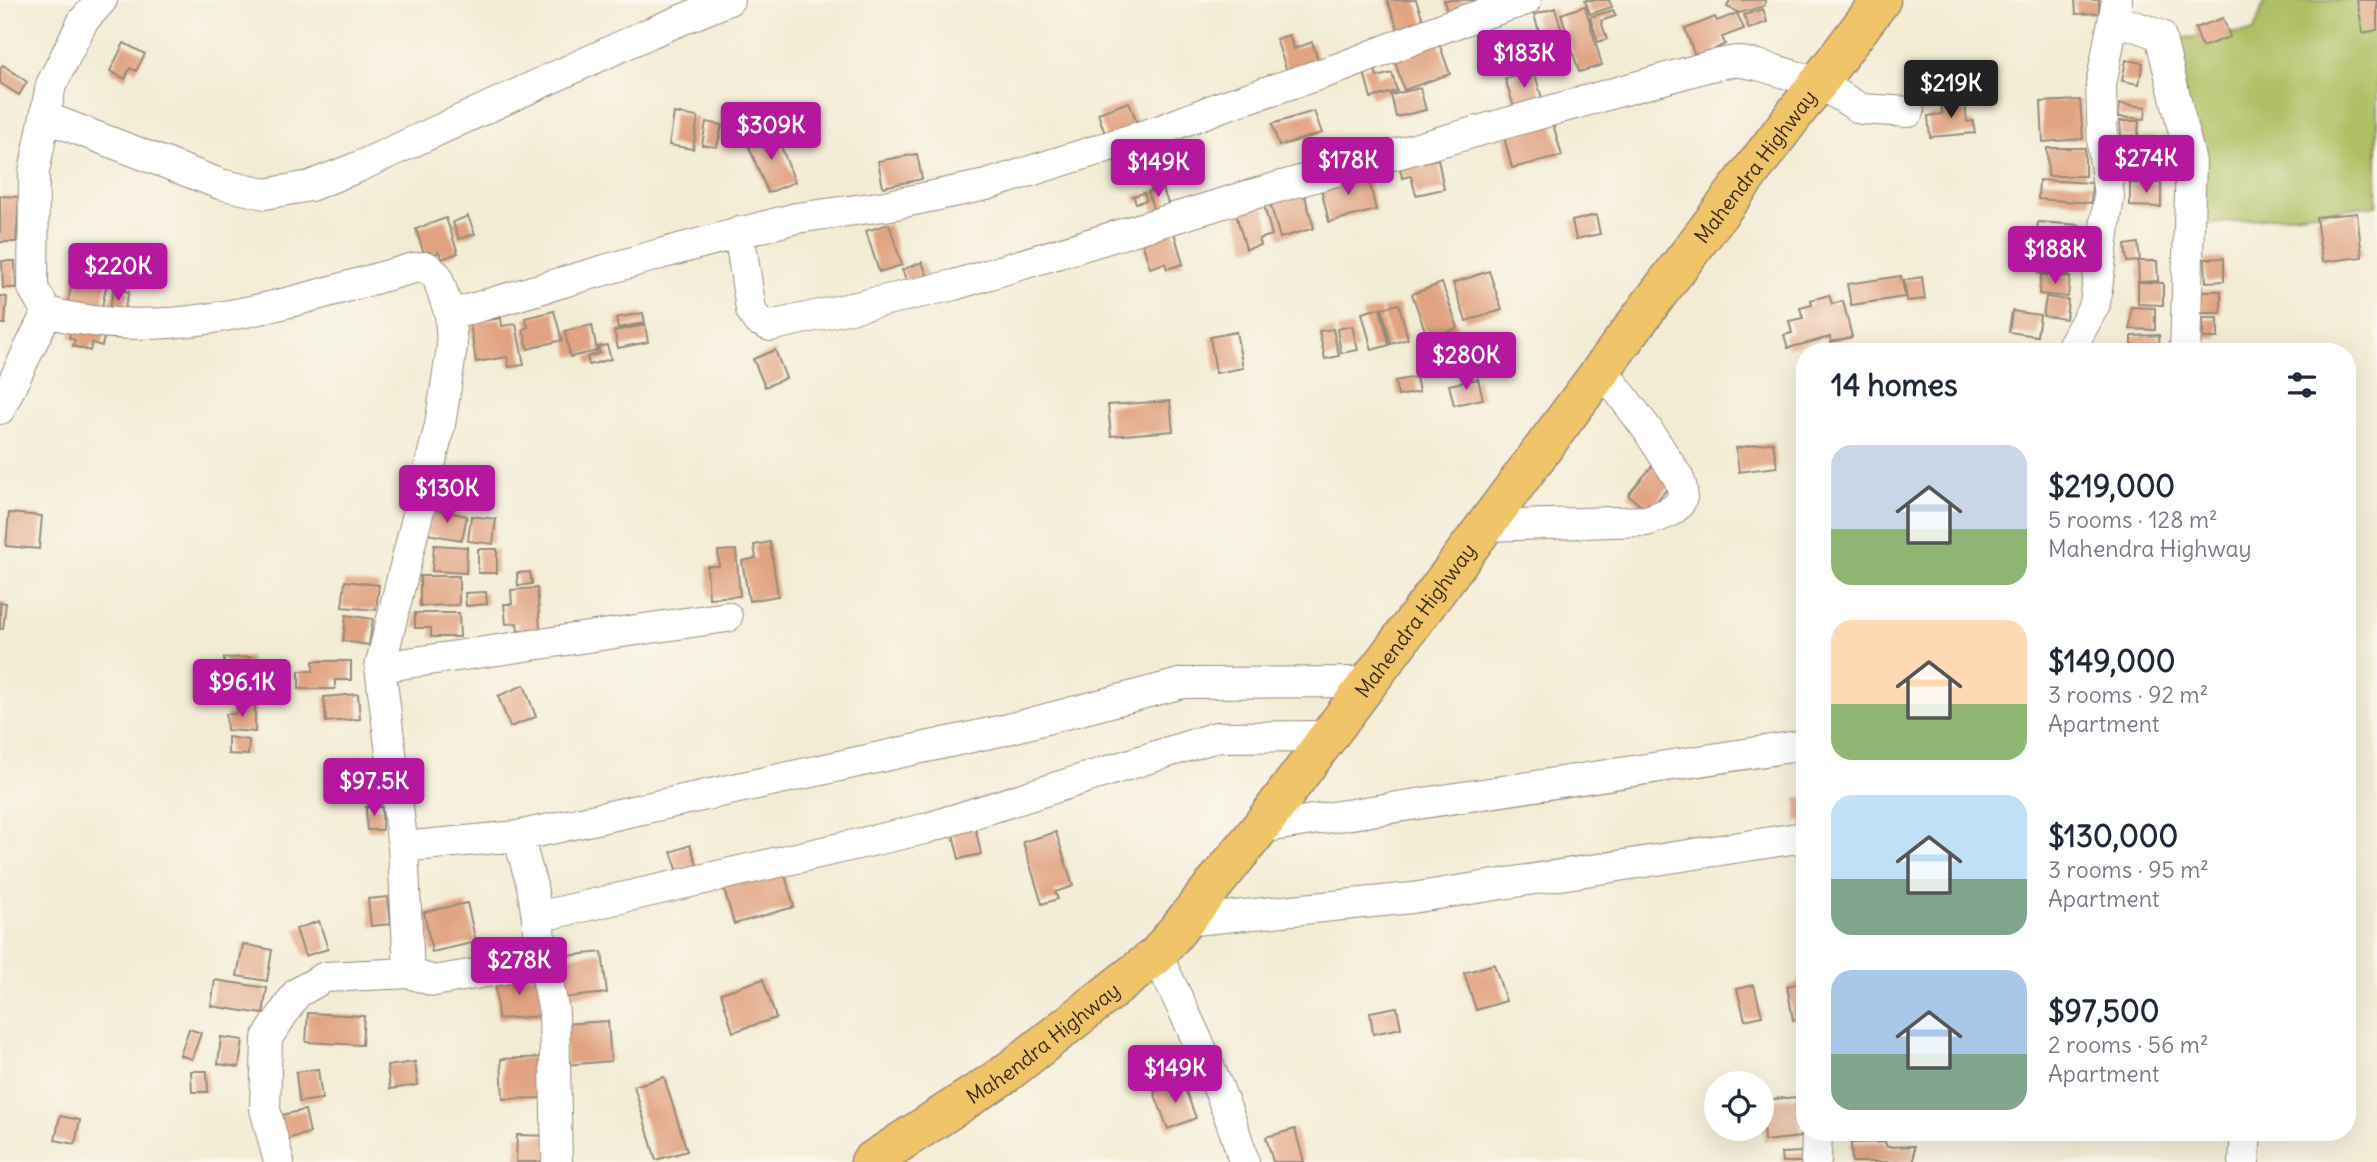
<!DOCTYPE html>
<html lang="en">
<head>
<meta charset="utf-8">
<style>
	:root { --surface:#fff; --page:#f2f2f3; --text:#1f2937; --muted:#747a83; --accent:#b5179e }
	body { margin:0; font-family:Delius,sans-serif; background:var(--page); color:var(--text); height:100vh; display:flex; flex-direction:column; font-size:26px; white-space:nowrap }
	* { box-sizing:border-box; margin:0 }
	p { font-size:23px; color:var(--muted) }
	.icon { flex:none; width:38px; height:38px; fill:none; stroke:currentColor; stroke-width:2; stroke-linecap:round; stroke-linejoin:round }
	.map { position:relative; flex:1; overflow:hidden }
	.side { position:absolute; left:1796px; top:343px; width:560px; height:798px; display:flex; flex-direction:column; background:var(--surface); border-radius:28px; box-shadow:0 7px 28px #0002 }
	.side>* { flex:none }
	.buttons { position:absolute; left:1704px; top:1071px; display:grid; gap:14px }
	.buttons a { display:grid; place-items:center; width:70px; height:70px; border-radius:50%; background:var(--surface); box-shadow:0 7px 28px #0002; font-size:35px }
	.price { position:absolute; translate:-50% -60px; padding:0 16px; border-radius:7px; background:var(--accent); color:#fff; font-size:23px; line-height:46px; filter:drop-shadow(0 2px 4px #0008) }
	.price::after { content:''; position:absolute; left:50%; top:42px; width:21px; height:16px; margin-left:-10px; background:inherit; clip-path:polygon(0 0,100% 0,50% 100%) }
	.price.current { background:#222; color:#fff }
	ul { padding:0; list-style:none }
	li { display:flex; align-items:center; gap:21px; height:175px; padding:0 35px }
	li span { display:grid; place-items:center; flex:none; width:196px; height:140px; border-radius:21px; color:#555 }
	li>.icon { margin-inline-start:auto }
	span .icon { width:84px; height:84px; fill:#fffc; stroke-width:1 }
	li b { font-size:30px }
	h2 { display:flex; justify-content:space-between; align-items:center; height:84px; padding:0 35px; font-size:30px }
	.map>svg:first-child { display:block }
	.green { fill:#aec063; stroke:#747540; stroke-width:2 }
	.building { fill:#e1a381 }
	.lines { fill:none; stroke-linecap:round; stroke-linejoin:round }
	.minor-casing { stroke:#978b7a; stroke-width:32 }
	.highway-casing { stroke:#978b7a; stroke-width:41 }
	.minor { stroke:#fff; stroke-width:30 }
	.highway { stroke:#f0c469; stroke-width:38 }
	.labels { text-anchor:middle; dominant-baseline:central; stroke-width:5; stroke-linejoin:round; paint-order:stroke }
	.street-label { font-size:21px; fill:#3b2a1e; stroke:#fbf7ec }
</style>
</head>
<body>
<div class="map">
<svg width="2377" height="1162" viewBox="0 0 2377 1162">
	<rect width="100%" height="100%" fill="#fbf7ec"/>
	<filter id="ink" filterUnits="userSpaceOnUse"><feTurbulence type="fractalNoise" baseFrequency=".0143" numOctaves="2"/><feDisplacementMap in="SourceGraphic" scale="14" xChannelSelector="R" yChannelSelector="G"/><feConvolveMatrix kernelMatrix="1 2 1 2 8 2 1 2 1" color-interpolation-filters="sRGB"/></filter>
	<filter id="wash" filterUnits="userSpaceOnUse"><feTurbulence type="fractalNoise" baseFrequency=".00686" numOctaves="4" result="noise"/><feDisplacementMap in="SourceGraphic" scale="28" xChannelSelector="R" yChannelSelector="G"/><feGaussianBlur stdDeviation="1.57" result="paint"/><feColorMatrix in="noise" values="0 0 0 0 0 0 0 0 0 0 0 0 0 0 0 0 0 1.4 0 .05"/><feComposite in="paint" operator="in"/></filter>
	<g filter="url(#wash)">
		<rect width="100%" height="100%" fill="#f3ecd5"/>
		<!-- green -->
		<path class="green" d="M 2265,0 L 2377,0 L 2377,205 L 2204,225 L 2156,41 L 2254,31 Z"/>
		<g id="blocks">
			<!-- building -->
			<path class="building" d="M 1387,0 L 1416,0 L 1427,31 L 1402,40 Z
				M 1444,0 L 1498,0 L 1447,13 Z
				M 1585,0 L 1609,0 L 1612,7 L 1590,14 Z
				M 1730,0 L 1766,0 L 1764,6 L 1740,13 L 1727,7 Z
				M 2075,0 L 2099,0 L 2099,13 L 2076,14 Z
				M 2357,0 L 2377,0 L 2377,30 L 2363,33 Z
				M 1585,6 L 1602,65 L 1579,72 L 1561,14 Z
				M 1555,8 L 1564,38 L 1543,44 L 1534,15 Z
				M 1763,9 L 1767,22 L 1749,29 L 1744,15 Z
				M 1613,10 L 1616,16 L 1601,21 L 1607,39 L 1598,42 L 1590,17 Z
				M 1737,13 L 1744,29 L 1722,37 L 1725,44 L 1715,49 L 1718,57 L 1698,64 L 1685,29 L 1715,17 L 1717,21 Z
				M 2223,18 L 2230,37 L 2202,47 L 2195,28 Z
				M 1289,35 L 1294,49 L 1312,42 L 1321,69 L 1288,74 L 1276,39 Z
				M 1436,35 L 1450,74 L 1404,90 L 1394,59 Z
				M 124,43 L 145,54 L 136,71 L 130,68 L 125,79 L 110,71 Z
				M 2126,60 L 2143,63 L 2139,84 L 2122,81 Z
				M 3,65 L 27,82 L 19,95 L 0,83 L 0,69 Z
				M 1374,65 L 1377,77 L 1392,73 L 1397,91 L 1371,98 L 1363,68 Z
				M 1534,71 L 1543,102 L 1515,110 L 1505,79 Z
				M 1420,88 L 1426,110 L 1396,117 L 1391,95 Z
				M 1965,100 L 1967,122 L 1973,121 L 1975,133 L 1930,137 L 1928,116 L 1942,114 L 1941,102 Z
				M 2080,100 L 2083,139 L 2043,142 L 2041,102 Z
				M 1129,102 L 1140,131 L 1108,143 L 1098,113 Z
				M 2120,104 L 2146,107 L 2145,119 L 2119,117 Z
				M 1314,111 L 1322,133 L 1279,146 L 1272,124 Z
				M 674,113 L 698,117 L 693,149 L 669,145 Z
				M 2120,121 L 2139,121 L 2138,136 L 2121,136 Z
				M 706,122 L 722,125 L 717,147 L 702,145 Z
				M 1553,124 L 1562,156 L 1512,168 L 1504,137 Z
				M 775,131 L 795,182 L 768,193 L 747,142 Z
				M 2153,137 L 2155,151 L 2143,153 L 2141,139 Z
				M 2139,138 L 2140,153 L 2120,155 L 2119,140 Z
				M 2047,148 L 2085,148 L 2085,176 L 2048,176 Z
				M 917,154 L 922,179 L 883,187 L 878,161 Z
				M 1438,159 L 1444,189 L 1416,195 L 1411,176 L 1402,178 L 1400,167 Z
				M 1367,172 L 1376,210 L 1329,222 L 1320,184 Z
				M 2039,180 L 2092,183 L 2091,203 L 2038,199 Z
				M 2130,183 L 2161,183 L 2161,207 L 2130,206 Z
				M 1162,187 L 1169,206 L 1154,211 L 1148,192 Z
				M 1144,193 L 1147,200 L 1136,203 L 1133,196 Z
				M 1304,193 L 1314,228 L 1280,238 L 1270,203 Z
				M 0,196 L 19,197 L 16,242 L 0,242 Z
				M 1264,206 L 1272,235 L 1259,239 L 1261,245 L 1246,249 L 1236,214 Z
				M 2357,213 L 2362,257 L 2322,262 L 2316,217 Z
				M 1596,215 L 1600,234 L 1576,239 L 1572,221 Z
				M 468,216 L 475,234 L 459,239 L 453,222 Z
				M 446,218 L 458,253 L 442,259 L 439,252 L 425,257 L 416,229 Z
				M 2038,222 L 2080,225 L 2078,252 L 2035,248 Z
				M 889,224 L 902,265 L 879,272 L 866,231 Z
				M 1174,232 L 1183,264 L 1167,269 L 1165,263 L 1150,268 L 1142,242 Z
				M 2138,243 L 2140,261 L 2127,262 L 2125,245 Z
				M 2039,254 L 2070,256 L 2069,274 L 2038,273 Z
				M 2224,258 L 2224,281 L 2206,282 L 2205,259 Z
				M 2,261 L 15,261 L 16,288 L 3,288 Z
				M 2138,261 L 2157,261 L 2158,281 L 2139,282 Z
				M 922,262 L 928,277 L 908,284 L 902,270 Z
				M 75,270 L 108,277 L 101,312 L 67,305 Z
				M 1489,271 L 1502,310 L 1466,321 L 1453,283 Z
				M 2041,275 L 2070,277 L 2068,297 L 2039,294 Z
				M 1901,276 L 1905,297 L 1851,305 L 1847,284 Z
				M 1922,277 L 1925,299 L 1907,301 L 1904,280 Z
				M 2138,282 L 2163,283 L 2163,305 L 2138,304 Z
				M 1442,283 L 1458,328 L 1428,339 L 1412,294 Z
				M 114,288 L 129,292 L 122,318 L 108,314 Z
				M 2196,291 L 2221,291 L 2221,313 L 2196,313 Z
				M 1829,295 L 1832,304 L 1843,301 L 1852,337 L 1831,342 L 1830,337 L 1788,348 L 1784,335 L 1792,333 L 1789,321 L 1803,318 L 1800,308 L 1812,305 L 1811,300 Z
				M 0,296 L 7,297 L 5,324 L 0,324 Z
				M 2046,297 L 2068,300 L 2066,319 L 2043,316 Z
				M 1399,304 L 1408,339 L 1391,344 L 1382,308 Z
				M 2131,307 L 2155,308 L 2155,330 L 2130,329 Z
				M 1380,308 L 1389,345 L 1372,350 L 1362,313 Z
				M 554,311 L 562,340 L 528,349 L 523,329 L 528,327 L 525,318 Z
				M 2012,311 L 2040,315 L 2037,336 L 2009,332 Z
				M 643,313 L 645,323 L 618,328 L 616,318 Z
				M 501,318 L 502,326 L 516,324 L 524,365 L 509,367 L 507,357 L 476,362 L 470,323 Z
				M 2203,318 L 2218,318 L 2218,338 L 2203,338 Z
				M 73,324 L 105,334 L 102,346 L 92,343 L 90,351 L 73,346 L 75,340 L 69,338 Z
				M 592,325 L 597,351 L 570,357 L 565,331 Z
				M 645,325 L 648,342 L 618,348 L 614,331 Z
				M 1352,326 L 1358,350 L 1341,353 L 1337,329 Z
				M 1333,329 L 1339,356 L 1325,359 L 1319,331 Z
				M 1236,332 L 1243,368 L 1216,373 L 1210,337 Z
				M 2159,335 L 2160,352 L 2132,352 L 2132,336 Z
				M 607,345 L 611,359 L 589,365 L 587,357 L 600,353 L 598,347 Z
				M 775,350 L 786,378 L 765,387 L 753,359 Z
				M 1416,377 L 1419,392 L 1398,396 L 1395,381 Z
				M 1478,379 L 1483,399 L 1454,405 L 1449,385 Z
				M 1170,401 L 1173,431 L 1111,436 L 1108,405 Z
				M 1773,442 L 1777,467 L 1739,472 L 1736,448 Z
				M 1652,466 L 1672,483 L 1648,512 L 1628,495 Z
				M 436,488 L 455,491 L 452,506 L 435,503 Z
				M 432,509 L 467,516 L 462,540 L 427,534 Z
				M 9,513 L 42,516 L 39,549 L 6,546 Z
				M 471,516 L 496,519 L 493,544 L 468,541 Z
				M 770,542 L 778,596 L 749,601 L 742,561 L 756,558 L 754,545 Z
				M 434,545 L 467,547 L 466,573 L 432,571 Z
				M 478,549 L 497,549 L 497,573 L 478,573 Z
				M 736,550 L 740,596 L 709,598 L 707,566 L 719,566 L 718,551 Z
				M 530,572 L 532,584 L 518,586 L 517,573 Z
				M 420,576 L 459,576 L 459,605 L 420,606 Z
				M 345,581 L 379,585 L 376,610 L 342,607 Z
				M 537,588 L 540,629 L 518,631 L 517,623 L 506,624 L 504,604 L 512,604 L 511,590 Z
				M 486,592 L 487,604 L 466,606 L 465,593 Z
				M 0,602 L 6,603 L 3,629 L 0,629 Z
				M 415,613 L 459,613 L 460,637 L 431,637 L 431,628 L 415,628 Z
				M 346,615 L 373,619 L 369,645 L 343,641 Z
				M 250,657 L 251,678 L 224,679 L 224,658 Z
				M 313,661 L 351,661 L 351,680 L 335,680 L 335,689 L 299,689 L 299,671 L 313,671 Z
				M 524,685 L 536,717 L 510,727 L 498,696 Z
				M 358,694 L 360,719 L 326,722 L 324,697 Z
				M 237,704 L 255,705 L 255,732 L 227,730 L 226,714 L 236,714 Z
				M 228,737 L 249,740 L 248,755 L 228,754 Z
				M 388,764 L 391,788 L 361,792 L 358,768 Z
				M 356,774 L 357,791 L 329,791 L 329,775 Z
				M 1796,797 L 1804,797 L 1804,822 L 1796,822 Z
				M 366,807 L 382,807 L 382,830 L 367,830 Z
				M 974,821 L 981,854 L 959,859 L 951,826 Z
				M 1056,832 L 1073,886 L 1055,892 L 1058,899 L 1042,904 L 1023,842 Z
				M 690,845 L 699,870 L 680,877 L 671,852 Z
				M 783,868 L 794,907 L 734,924 L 722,882 Z
				M 388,897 L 391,924 L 371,926 L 368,899 Z
				M 467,903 L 476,942 L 432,952 L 424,912 Z
				M 319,921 L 328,949 L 305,956 L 296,929 Z
				M 243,944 L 272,950 L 267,981 L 237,976 Z
				M 602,952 L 607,993 L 562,998 L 557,957 Z
				M 1494,964 L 1506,1001 L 1476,1010 L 1464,973 Z
				M 540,975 L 543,1016 L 498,1019 L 495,978 Z
				M 763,979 L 776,1018 L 733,1032 L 721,993 Z
				M 215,980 L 267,988 L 263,1014 L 211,1006 Z
				M 1804,982 L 1804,1017 L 1793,1020 L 1787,986 Z
				M 1754,985 L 1762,1016 L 1745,1020 L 1737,989 Z
				M 1397,1007 L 1401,1028 L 1373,1034 L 1370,1012 Z
				M 308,1013 L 364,1016 L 362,1045 L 306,1042 Z
				M 608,1021 L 611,1061 L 566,1065 L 563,1024 Z
				M 189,1029 L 201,1033 L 192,1059 L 180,1055 Z
				M 221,1037 L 243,1040 L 239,1067 L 218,1064 Z
				M 546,1057 L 547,1098 L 503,1099 L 501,1059 Z
				M 415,1062 L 418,1085 L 390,1089 L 387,1066 Z
				M 318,1069 L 322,1099 L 299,1102 L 296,1072 Z
				M 191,1071 L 207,1071 L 208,1092 L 192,1092 Z
				M 664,1077 L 687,1151 L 656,1160 L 634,1086 Z
				M 1182,1081 L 1196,1118 L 1168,1129 L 1154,1092 Z
				M 1798,1097 L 1801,1137 L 1764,1141 L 1762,1100 Z
				M 305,1110 L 310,1133 L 282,1140 L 277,1116 Z
				M 60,1116 L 80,1120 L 75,1144 L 55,1140 Z
				M 1295,1129 L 1304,1162 L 1273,1162 L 1266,1137 Z
				M 2268,1132 L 2306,1132 L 2306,1137 L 2268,1138 Z
				M 517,1135 L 553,1136 L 552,1162 L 516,1162 Z
				M 1885,1142 L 1887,1147 L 1914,1146 L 1914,1162 L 1852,1162 L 1851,1143 Z
				M 1804,1152 L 1805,1162 L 1782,1162 L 1781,1153 Z"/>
		</g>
	</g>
	<g filter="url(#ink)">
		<use href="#blocks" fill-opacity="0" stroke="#978b7a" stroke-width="2"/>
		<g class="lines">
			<!-- minor casing -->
			<g class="minor-casing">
				<path id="minor" d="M 2114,19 L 2160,35 L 2191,162 L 2185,352
					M 45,117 L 220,184 L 265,194 L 310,186 L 358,167 L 650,33 L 729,0
					M 739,232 L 751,310 L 757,320 L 770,326 L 954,285 L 1250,195 L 1710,66 L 1736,61 L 1758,65 L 1819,83 L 1861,109 L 1909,112
					M 47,312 C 170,346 295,300 414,268 L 427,267 L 437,276 L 450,315 L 452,347 L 440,425 L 380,667 L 403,847 L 409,973
					M 450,315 L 660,254 L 796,218 L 885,206 L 986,185 L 1161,130 L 1220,107 L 1342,67 L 1450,25 L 1526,0
					M 2069,352 L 2095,304 L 2109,196 L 2103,149 L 2101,85 L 2117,0
					M 0,409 L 47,312 L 33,288 L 34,172 L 51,85 L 83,21 L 102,0
					M 1485,526 L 1646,521 C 1670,513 1692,506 1678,477 L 1647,429 L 1602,369
					M 380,667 L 727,617
					M 1260,828 L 1804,745
					M 518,836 L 1004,730 L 1183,683 L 1369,682
					M 403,847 L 518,836 L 532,886 L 544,962
					M 537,917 L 924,829 L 1216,737 L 1328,736
					M 1185,921 L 1412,898 L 1804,837
					M 1157,955 C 1189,1023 1224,1090 1244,1162
					M 279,1162 L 265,1109 L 267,1038 L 297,993 L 325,977 L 409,973 L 434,981 L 544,962 L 554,1012 L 557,1162
					M 1816,1162 L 1817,1132
					M 2244,1162 L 2246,1132"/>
			</g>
			<!-- highway casing -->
			<g class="highway-casing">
				<g id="highway">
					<path id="s1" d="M 870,1162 L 1004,1075 L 1157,955 L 1260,828 L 1652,302 L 1881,0"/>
				</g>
			</g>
			<!-- minor -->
			<use href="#minor" class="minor"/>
			<!-- highway -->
			<use href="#highway" class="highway"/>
		</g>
	</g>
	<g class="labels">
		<!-- street labels -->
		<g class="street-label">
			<text stroke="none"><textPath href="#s1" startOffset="1344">Mahendra Highway</textPath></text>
			<text stroke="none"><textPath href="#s1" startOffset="777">Mahendra Highway</textPath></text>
			<text stroke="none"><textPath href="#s1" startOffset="210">Mahendra Highway</textPath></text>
		</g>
	</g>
</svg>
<div class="buttons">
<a><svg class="icon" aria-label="locate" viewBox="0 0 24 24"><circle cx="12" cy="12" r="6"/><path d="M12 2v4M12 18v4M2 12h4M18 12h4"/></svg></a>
</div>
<b class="price" style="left:1524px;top:90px">$183K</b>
<b class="price current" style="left:1951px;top:120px">$219K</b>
<b class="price" style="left:771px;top:162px">$309K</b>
<b class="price" style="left:2146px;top:195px">$274K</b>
<b class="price" style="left:1348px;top:197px">$178K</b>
<b class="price" style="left:1158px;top:199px">$149K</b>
<b class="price" style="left:2055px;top:286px">$188K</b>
<b class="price" style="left:118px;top:303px">$220K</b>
<b class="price" style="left:1466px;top:392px">$280K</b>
<b class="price" style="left:447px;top:525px">$130K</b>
<b class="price" style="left:242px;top:719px">$96.1K</b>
<b class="price" style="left:374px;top:818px">$97.5K</b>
<b class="price" style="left:519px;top:997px">$278K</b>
<b class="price" style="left:1175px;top:1105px">$149K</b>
<section class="side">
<h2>14 homes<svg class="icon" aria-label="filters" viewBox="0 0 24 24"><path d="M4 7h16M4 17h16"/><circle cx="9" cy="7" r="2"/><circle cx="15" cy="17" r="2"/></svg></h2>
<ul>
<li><span style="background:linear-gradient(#c9d6e8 60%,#8fb573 0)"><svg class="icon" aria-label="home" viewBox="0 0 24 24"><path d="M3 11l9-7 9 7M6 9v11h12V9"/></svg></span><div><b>$219,000</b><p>5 rooms · 128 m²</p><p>Mahendra Highway</p></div></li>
<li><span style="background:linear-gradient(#ffd9b3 60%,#8fb573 0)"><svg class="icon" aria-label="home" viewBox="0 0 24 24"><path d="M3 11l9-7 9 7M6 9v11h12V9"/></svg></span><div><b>$149,000</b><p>3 rooms · 92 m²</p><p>Apartment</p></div></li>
<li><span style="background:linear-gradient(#bfe0f5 60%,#7fa58c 0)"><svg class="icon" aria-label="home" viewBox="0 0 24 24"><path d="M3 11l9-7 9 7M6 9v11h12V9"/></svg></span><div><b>$130,000</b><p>3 rooms · 95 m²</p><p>Apartment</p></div></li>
<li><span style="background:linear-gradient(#a9c7e8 60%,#7fa58c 0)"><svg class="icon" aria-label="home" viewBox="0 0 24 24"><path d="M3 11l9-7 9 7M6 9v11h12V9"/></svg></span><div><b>$97,500</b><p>2 rooms · 56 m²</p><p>Apartment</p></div></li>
</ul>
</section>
</div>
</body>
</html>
